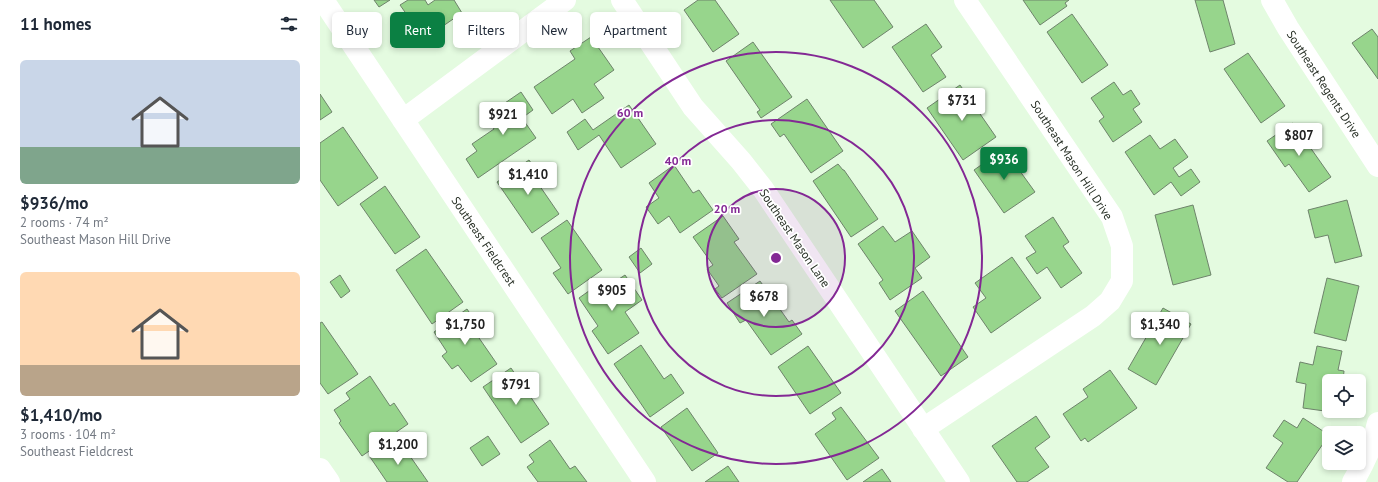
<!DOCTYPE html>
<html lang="en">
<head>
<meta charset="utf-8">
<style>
	:root { --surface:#fff; --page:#f6f6f7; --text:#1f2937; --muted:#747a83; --accent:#0b8043 }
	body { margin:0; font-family:"PT Sans",sans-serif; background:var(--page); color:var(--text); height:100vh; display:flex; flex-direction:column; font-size:15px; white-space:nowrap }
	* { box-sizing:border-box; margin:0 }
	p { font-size:13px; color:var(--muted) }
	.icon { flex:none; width:22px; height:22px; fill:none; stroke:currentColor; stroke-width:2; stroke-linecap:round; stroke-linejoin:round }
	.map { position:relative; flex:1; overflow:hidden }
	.panel { display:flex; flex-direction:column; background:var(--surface); width:320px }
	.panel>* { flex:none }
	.hud { position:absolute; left:12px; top:12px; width:380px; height:36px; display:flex; gap:8px }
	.buttons { position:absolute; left:1002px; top:374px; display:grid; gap:8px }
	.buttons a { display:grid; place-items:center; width:44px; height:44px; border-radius:6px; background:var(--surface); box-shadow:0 2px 6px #0003; font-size:20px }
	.price { position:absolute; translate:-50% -34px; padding:0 9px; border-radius:4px; background:#fff; color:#222; font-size:13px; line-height:26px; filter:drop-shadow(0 1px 2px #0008) }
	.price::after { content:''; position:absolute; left:50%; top:24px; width:12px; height:9px; margin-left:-6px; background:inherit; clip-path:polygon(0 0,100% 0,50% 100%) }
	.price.selected { background:var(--accent); color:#fff }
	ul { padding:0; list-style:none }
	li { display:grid; align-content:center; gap:8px; height:212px; padding:0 20px }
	li span { display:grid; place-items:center; height:124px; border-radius:6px; color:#555 }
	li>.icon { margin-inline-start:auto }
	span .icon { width:72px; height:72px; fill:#fffc; stroke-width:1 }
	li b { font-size:17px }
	h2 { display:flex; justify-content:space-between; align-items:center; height:48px; padding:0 20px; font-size:17px }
	.chip { padding:0 14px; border-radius:6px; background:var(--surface); box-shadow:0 2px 6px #0003; font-size:14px; line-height:36px }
	.chip.selected { background:var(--accent); color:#fff }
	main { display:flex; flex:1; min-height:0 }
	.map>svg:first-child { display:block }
	.building { fill:#97d58c; stroke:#6e836b }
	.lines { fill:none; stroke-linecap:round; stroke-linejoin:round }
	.minor { stroke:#fff; stroke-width:22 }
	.ring { fill:none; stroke:#832894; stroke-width:2 }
	.labels { text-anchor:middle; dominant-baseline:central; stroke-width:3.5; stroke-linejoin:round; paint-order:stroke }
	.street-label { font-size:12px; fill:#283026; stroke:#fff }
	.centre { fill:#832894; stroke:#fff; stroke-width:2 }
	.ring-label { font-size:12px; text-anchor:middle; font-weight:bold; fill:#832894; stroke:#fff; stroke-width:3.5; stroke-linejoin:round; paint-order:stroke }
</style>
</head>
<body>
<main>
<section class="panel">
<h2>11 homes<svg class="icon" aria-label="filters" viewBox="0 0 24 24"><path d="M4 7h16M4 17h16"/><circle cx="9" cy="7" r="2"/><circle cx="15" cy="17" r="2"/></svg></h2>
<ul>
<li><span style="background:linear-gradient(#c9d6e8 70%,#7fa58c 0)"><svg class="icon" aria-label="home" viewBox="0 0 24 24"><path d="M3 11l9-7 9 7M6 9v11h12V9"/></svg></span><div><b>$936/mo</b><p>2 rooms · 74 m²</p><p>Southeast Mason Hill Drive</p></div></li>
<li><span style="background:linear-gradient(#ffd9b3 75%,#b9a48a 0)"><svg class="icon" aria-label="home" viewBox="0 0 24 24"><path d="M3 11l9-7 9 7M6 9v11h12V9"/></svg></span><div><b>$1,410/mo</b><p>3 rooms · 104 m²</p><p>Southeast Fieldcrest</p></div></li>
</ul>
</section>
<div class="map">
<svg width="1058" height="482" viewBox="0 0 1058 482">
	<rect width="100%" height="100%" fill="#e4fbe0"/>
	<!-- building -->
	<path class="building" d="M 54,0 L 70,0 L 59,7 Z
		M 88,0 L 105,0 L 108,5 L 115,0 L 134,0 L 142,13 L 104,39 L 80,5 Z
		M 378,0 L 395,0 L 419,34 L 393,52 L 364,10 Z
		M 510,0 L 554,0 L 573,27 L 543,48 Z
		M 703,0 L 749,0 L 745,3 L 747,6 L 720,25 Z
		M 875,0 L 903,0 L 915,44 L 890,52 Z
		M 752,14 L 788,65 L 762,83 L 727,32 Z
		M 606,24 L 622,47 L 611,55 L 626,77 L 603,92 L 572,47 Z
		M 1052,29 L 1058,37 L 1058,79 L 1032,43 Z
		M 271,37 L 294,70 L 274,84 L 284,98 L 262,113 L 253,99 L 232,114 L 214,87 L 255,59 L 250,51 Z
		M 433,42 L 472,97 L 441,118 L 437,112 L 440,110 L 406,61 Z
		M 928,53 L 965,106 L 941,123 L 904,69 Z
		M 794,82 L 803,95 L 811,90 L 820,104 L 813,109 L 822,122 L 793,142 L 779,121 L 784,117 L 771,98 Z
		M 640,85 L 676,137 L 643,160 L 607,108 Z
		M 201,92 L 213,110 L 202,118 L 216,138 L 158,178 L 146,159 L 157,151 L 152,144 L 174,129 L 166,116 Z
		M 0,94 L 12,112 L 0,120 Z
		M 487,99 L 523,151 L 491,173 L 464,134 L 460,137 L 451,124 Z
		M 309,105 L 336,144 L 301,168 L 279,135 L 258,150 L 247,132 L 265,119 L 273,130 Z
		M 973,123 L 1011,177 L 989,192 L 969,164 L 965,167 L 947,141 Z
		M 23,127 L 58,178 L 18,206 L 0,180 L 0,143 Z
		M 830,135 L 840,149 L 855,139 L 868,157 L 853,168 L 859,177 L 871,169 L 880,182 L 861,196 L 851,182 L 834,195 L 805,152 Z
		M 684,149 L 715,192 L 684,213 L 654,170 Z
		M 209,160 L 222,179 L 217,182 L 239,214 L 212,233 L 177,182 Z
		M 518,164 L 523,170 L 524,170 L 558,219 L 531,237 L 493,181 Z
		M 354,165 L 373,193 L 379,190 L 393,210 L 360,233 L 349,216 L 338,224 L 326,207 L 339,198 L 329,183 Z
		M 65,186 L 100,237 L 75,254 L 40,204 Z
		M 1027,200 L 1042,256 L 1015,263 L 1008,235 L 995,238 L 988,210 Z
		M 873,205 L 891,275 L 853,285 L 835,215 Z
		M 403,216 L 419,239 L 414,242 L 437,274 L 402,298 L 395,289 L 399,286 L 387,269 L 393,265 L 373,237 Z
		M 733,217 L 749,242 L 743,246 L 762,273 L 741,288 L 727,267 L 717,274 L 706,258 L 716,252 L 705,236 Z
		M 247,220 L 282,270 L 248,294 L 233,273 L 241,268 L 221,238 Z
		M 563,226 L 575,242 L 592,231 L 610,257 L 595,268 L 602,278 L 570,300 L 559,283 L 563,280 L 538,244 Z
		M 321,248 L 332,264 L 320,273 L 309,257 Z
		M 106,249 L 143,302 L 112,324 L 76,270 Z
		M 692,257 L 721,298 L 671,333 L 653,307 L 666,298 L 655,283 Z
		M 20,275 L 30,291 L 21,298 L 10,282 Z
		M 305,275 L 322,300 L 305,312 L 319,333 L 288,354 L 272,331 L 278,326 L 259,298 L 283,281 L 287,287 Z
		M 1007,278 L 1039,286 L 1026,341 L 994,333 Z
		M 440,281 L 469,322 L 472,320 L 482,334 L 451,355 L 426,320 L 420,323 L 407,303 Z
		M 603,291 L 648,357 L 621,376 L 575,311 Z
		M 843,308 L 871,324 L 836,385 L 808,369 Z
		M 147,309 L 164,334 L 159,338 L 177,364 L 151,382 L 138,365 L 132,369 L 122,356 L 127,352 L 114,332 Z
		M 2,322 L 38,374 L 8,394 L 0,383 L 0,323 Z
		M 321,345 L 344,379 L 351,374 L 364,393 L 330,417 L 294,364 Z
		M 488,346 L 521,393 L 490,414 L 458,367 Z
		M 997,346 L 1022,351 L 1018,370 L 1024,371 L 1023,381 L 1009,381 L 1009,411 L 1019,411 L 1019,413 L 983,408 L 986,384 L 976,382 L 980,362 L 993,365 Z
		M 191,368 L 229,424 L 201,443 L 163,387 Z
		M 790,370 L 817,408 L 768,442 L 765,438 L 761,441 L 743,414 L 768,397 L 763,389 Z
		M 50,376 L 70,406 L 74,403 L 88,424 L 42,456 L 19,423 L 21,421 L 14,410 L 30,399 L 26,393 Z
		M 521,407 L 559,458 L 527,480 L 495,434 L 516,419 L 512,413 Z
		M 367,408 L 398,453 L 372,471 L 341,427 Z
		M 716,416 L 730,437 L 715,448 L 729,467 L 707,482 L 697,482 L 672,446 Z
		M 983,418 L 1009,435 L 977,482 L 968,482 L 946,468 L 963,443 L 953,436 L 964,420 L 977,428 Z
		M 168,436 L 180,454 L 162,466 L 150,448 Z
		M 230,440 L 250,469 L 255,466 L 267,482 L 218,482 L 207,467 L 214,462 L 209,455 Z
		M 83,446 L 108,482 L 67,482 L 50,457 L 65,447 L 71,454 Z
		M 408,466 L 419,482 L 385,482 Z
		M 562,469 L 571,482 L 543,482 Z"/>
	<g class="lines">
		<!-- minor -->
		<path class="minor" d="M 3,0 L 325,482
			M 302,0 L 373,107 L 421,161 L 443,189 L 639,482
			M 952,0 L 968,28 L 1058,166
			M 83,120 L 245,0
			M 603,429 L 773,316 L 790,301 L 802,281 L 802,246 L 792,217 L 645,0
			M 0,469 L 9,482
			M 1033,482 C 1044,463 1053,445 1058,423"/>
	</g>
	<!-- distance rings -->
	<circle cx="456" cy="258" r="69" fill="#832894" fill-opacity=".12"/>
	<g class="ring">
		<circle cx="456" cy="258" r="69"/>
		<circle cx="456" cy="258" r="138"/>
		<circle cx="456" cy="258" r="206"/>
	</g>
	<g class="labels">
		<!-- street labels -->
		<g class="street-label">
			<text transform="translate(1004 84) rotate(57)">Southeast Regents Drive</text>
			<text transform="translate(752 160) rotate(57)">Southeast Mason Hill Drive</text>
			<text transform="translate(475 238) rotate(56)">Southeast Mason Lane</text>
			<text transform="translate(164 241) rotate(56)">Southeast Fieldcrest</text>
		</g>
	</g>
	<circle cx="456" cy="258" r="6" class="centre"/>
	<g class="ring-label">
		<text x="310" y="117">60 m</text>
		<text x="358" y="165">40 m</text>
		<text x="407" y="213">20 m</text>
	</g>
</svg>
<div class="buttons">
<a><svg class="icon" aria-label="locate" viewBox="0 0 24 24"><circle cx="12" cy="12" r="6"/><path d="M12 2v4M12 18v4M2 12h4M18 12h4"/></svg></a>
<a><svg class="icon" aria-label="layers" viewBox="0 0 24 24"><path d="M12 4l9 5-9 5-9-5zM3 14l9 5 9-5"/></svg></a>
</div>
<b class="price" style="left:642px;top:122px">$731</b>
<b class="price" style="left:183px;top:136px">$921</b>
<b class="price" style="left:979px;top:157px">$807</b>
<b class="price selected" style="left:684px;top:181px">$936</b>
<b class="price" style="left:208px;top:196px">$1,410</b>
<b class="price" style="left:292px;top:312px">$905</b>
<b class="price" style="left:444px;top:318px">$678</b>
<b class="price" style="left:145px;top:346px">$1,750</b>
<b class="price" style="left:840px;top:346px">$1,340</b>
<b class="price" style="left:196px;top:406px">$791</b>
<b class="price" style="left:78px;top:466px">$1,200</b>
<div class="hud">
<a class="chip">Buy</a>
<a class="chip selected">Rent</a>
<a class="chip">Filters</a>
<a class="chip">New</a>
<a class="chip">Apartment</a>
</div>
</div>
</main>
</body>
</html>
